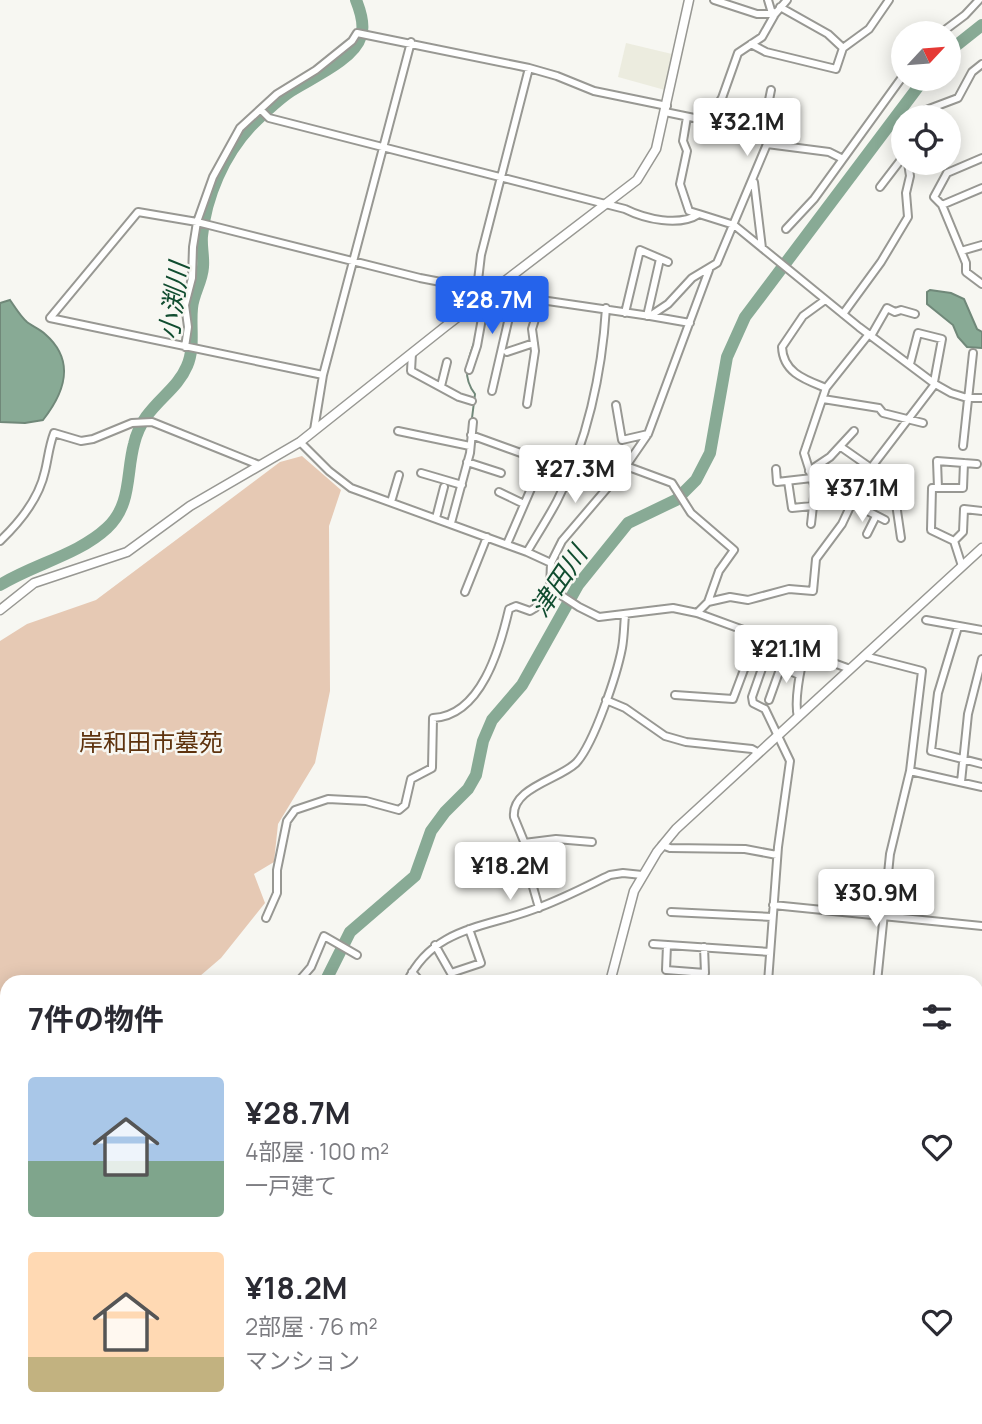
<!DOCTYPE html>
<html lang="ja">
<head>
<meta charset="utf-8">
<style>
	:root { --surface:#fff; --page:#f7f7f7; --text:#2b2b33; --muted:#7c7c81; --accent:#2563eb }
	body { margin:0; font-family:Manrope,"Noto Sans JP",sans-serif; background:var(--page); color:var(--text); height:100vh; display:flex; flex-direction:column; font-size:26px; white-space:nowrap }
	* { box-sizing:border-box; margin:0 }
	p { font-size:23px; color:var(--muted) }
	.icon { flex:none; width:38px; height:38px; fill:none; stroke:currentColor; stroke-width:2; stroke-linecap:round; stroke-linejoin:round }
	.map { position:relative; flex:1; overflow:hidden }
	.panel { position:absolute; left:0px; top:975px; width:984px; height:450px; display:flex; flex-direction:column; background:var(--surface); border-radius:21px 21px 0 0; box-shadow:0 4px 18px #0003 }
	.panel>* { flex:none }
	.needle { width:46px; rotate:64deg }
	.fabs { position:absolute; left:891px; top:21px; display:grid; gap:14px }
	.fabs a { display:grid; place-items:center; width:70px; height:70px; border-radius:50%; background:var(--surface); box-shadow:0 4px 18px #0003; font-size:35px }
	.price { position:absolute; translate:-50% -60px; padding:0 16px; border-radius:7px; background:#fff; color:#222; font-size:23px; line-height:46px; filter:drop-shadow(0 2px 4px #0008) }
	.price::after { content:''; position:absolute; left:50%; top:42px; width:21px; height:16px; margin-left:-10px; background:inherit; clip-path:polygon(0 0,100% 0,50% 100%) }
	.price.selected { background:var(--accent); color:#fff }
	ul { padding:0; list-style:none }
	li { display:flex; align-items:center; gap:21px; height:175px; padding:0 28px }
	li span { display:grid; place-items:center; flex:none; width:196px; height:140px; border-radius:7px; color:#555 }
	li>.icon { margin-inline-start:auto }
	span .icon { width:84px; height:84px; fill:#fffc; stroke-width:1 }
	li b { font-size:30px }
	h2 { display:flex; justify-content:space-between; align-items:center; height:84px; padding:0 28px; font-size:30px }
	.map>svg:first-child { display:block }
	.built { fill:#ececdf }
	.green { fill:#e6c9b4 }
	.water { fill:#88aa95; stroke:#708879; stroke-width:2 }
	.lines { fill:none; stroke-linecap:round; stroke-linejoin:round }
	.stream { stroke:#708879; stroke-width:2 }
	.river { stroke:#88aa95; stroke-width:12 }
	.street-casing { stroke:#989893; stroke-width:10 }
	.secondary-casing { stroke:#989893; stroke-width:11 }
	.street { stroke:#fff; stroke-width:6 }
	.secondary { stroke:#fff; stroke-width:8 }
	.labels { text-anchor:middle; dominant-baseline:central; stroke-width:5; stroke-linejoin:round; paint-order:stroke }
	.park-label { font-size:24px; fill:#5e330e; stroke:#f7f7f2 }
	.water-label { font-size:26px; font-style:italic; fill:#104c2f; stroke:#f7f7f2 }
</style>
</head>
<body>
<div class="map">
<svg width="982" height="1424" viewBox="0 0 982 1424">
	<rect width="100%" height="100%" fill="#f7f7f2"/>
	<!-- built -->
	<path class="built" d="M 626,43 L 672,54 L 665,90 L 618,77 Z"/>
	<!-- green -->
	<path class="green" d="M 302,456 L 341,490 L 329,526 L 330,691 L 315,763 L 278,824 L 274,862 L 254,874 L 265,903 L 221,958 L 193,982 L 7,982 L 7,1050 L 0,1052 L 0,641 L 27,624 L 96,600 L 280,462 Z
		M 19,1418 L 147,1418 L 144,1424 L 16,1424 Z"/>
	<!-- water -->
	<path class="water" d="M 930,290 L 951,293 L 964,299 L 977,329 L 982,332 L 982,348 L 967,347 L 958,337 L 953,325 L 927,304 L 927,292 Z
		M 10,300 C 15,307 20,316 27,322 C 32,326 40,329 45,334 C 76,361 65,392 43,420 L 25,423 L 0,422 L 0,303 Z
		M 0,1292 L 7,1292 L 7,1363 L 0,1368 Z
		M 982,1377 L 982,1424 L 920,1424 L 919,1418 L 976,1418 L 977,1380 Z
		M 734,1418 L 840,1418 L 842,1424 L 737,1424 Z"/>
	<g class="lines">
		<!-- stream -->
		<path class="stream" d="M 476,334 L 479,319
			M 472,418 L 475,394 C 461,376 468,360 475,340"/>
		<!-- river -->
		<path class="river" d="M 948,52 L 982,25
			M 0,585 C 34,564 78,555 107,528 C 132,505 126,473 134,444 C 143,405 175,395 187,366 C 195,348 190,327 192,308 C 193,294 202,282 203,267 C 204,257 201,246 202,236 C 206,196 224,155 251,126 C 264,113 276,101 291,91 C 311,78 354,60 361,36 C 365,25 360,10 356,0
			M 325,982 L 350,932 L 415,876 L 431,831 L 445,812 L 468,789 L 476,775 L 483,741 L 492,720 L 522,685 L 578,585 L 628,523 L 676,500 L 696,480 L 710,453 L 727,357 L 745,317 L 924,79
			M 131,1424 L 135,1418"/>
		<!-- street casing -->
		<g class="street-casing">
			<path id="street" d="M 714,0 L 757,14 L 775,14
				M 768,0 L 771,10 L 775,14
				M 780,7 L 828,34 L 843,48
				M 941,33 L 965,15 L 979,0
				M 751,44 L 766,52 L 836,69 L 843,48 L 869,29 L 889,0
				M 261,110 L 269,118 L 625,209 C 645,219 679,227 699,214 L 734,225 L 859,327 L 935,384 L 951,393 L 967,398 L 982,398
				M 687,117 L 683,141 L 687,151 L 680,184 L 689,211 L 699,214
				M 913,117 L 913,115 L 958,98 L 972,72 L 982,64
				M 707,121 L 722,98 L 738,53 L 762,37 L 775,14 L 787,0
				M 763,130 L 771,90
				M 767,144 L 829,152 L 843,159
				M 982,158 L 947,173 L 934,197 L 942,205 L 966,263 L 966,272 L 982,284
				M 754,182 L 762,248
				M 880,187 L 903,157
				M 942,205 L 982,188
				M 786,229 L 814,199 L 903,76
				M 961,251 L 982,245
				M 477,289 L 481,255 L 529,68
				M 825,300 L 803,316 L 782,347 C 783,373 806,380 826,388 L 869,334
				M 625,313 L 640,250 L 668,262
				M 843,314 L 881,262 L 908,217 L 906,193 L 910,176 L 908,163
				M 647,316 L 660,259
				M 650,316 L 690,323
				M 871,336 L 887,308 L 895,312 L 901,310 L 915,314
				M 185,347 L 188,327 L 185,305 L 192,278 L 193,247 L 197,222 L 213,177 L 240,128 L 277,94 L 316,70 L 352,41 L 357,33 L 529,68 L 557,76 L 594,91 L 667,106
				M 507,352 L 534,343
				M 412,353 L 411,371 L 459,397 L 472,401
				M 910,364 L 918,333 L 942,339 L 934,382
				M 469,370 L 477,346 L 486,296
				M 323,375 L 411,42
				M 441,386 L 447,362
				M 492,391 L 513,300
				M 823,399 L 879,408 L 883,413 L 923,423
				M 527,404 L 535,351 L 532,329 L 541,300
				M 616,405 L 622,440 L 648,434
				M 314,430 L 323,375 L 50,318 L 138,212 L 197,222 L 420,278 L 477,289 L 494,300 L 541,300 L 650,316 L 668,304 L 692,278 L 717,263 L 767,144 L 766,130 L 733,126 L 665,112
				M 398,431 L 470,446
				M 471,435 L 543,461 L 507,544
				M 300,442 L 329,471 L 351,488 L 527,552 L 551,563
				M 963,446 L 973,353
				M 841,447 L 871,468
				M 467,462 L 501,473
				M 626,466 L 672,483 L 691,513 L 734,550 L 719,571 L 708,602 L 697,613
				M 776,469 L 777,482 L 812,478
				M 809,471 L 830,457 L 854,431
				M 421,473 L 462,485
				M 866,475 L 895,497 L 901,538
				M 788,481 L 792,508 L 812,506
				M 814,486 L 848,482 L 864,477
				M 938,488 L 937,461 L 977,464
				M 499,492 L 524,504
				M 895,497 L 898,482
				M 391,502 L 399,475
				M 852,503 L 885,520
				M 436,518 L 444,487
				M 451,523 L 470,453 L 473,422
				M 811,524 L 815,488 L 804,453 L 826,388
				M 867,534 L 876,516
				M 0,541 C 20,522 39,499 45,471 C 48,459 49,446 54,433 L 81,441 L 93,439 L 132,423 L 152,422 L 259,465
				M 954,541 L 963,532 L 964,509 L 982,511
				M 527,552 C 537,535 548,518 557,501 C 587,443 602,373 606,308
				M 962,566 L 954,541 L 931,530 L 932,488 L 963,488 L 964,463
				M 550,588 L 579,607 L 599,617 L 673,608 L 697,613 L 850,669
				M 465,592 L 487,537
				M 708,602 L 730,597 L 748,600 L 789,589 L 813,591 L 816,559 L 842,524 L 864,477 L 935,384
				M 926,620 L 982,630
				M 958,627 L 938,693 L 931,751 L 982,764
				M 864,656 L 922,671 L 910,771 L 890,854 L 877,982
				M 781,667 L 799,675
				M 675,695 L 733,699 L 757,635
				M 606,700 L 625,708 L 665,736 L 686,742 L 752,749 L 759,753
				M 769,700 L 788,647
				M 798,717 C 794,702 800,669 805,653
				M 910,771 L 982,787
				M 961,782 L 968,714 L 982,659
				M 524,843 L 556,839 L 592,842
				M 662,845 L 670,848 L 745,849 L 777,855
				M 773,905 L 982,926
				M 539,908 L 531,880 L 532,861 L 514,817 C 511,788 558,780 576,763 C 594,744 617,674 622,648 C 624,637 624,626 625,615
				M 671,912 L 772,917
				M 266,918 L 277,893 L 277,870 L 287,821 L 295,810 L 328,799 L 366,801 L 399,810 L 405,805 L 411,779 L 432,768 L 433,718 C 481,716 500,648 509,609 L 516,606 L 530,611 L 535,608 L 550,588 L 551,563 L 562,541 L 626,466 L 648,434 L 709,270
				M 653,944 L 770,952
				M 435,945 L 456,982
				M 667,945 L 666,970 L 705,973 L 704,947
				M 412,972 L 421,982
				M 451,973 L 481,963 L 469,929
				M 298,982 L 311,967 L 324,936 L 357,955
				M 407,982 C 434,925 489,928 540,907 C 564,898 587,886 610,875 L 623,873 L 642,875
				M 768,982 L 778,847 L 790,761 L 765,709 L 753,703 L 752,697 L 772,640
				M 976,1109 L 982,1109
				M 976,1327 L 982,1274
				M 543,1424 L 558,1418
				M 874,1424 L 884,1418"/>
		</g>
		<!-- secondary casing -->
		<g class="secondary-casing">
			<path id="secondary" d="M 0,610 L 34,583 L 127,552 L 190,506 L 300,442 L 446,326 L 637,180 L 656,149 L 689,0
				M 610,982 L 634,891 L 657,852 L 676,829 L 982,548
				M 0,1105 L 7,1105
				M 976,1269 L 982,1273
				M 252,1424 L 256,1418"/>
		</g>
		<!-- street -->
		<use href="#street" class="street"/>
		<!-- secondary -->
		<use href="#secondary" class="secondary"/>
	</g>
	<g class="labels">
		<!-- park labels -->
		<g class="park-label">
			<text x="151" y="741">岸和田市墓苑</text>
		</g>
		<!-- water labels -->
		<g class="water-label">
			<text transform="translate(173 301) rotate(-82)">小渕川</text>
			<text transform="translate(558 581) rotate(-56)">津田川</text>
		</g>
	</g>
</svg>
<div class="fabs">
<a><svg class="needle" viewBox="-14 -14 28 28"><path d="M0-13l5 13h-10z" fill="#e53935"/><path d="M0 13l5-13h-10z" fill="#7c7c81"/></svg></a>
<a><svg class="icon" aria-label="locate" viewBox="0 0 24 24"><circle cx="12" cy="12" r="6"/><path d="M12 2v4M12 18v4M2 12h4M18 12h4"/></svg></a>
</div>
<b class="price" style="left:747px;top:158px">¥32.1M</b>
<b class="price selected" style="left:492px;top:336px">¥28.7M</b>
<b class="price" style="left:575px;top:505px">¥27.3M</b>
<b class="price" style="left:862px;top:524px">¥37.1M</b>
<b class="price" style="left:786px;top:685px">¥21.1M</b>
<b class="price" style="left:510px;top:902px">¥18.2M</b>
<b class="price" style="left:876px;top:929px">¥30.9M</b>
<section class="panel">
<h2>7件の物件<svg class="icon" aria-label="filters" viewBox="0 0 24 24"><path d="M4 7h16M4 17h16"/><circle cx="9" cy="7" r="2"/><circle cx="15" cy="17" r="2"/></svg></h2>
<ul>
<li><span style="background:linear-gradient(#a9c7e8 60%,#7fa58c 0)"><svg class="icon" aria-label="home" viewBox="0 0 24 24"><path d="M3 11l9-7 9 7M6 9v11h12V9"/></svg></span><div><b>¥28.7M</b><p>4部屋 · 100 m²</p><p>一戸建て</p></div><svg class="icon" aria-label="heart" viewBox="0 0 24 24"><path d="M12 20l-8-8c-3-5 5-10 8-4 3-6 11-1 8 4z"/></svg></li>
<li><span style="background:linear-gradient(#ffd9b3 75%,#c2b280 0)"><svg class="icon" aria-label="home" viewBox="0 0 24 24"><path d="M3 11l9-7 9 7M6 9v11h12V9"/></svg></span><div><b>¥18.2M</b><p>2部屋 · 76 m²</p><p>マンション</p></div><svg class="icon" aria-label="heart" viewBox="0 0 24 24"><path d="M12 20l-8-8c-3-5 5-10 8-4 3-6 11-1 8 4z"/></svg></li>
</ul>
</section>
</div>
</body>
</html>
